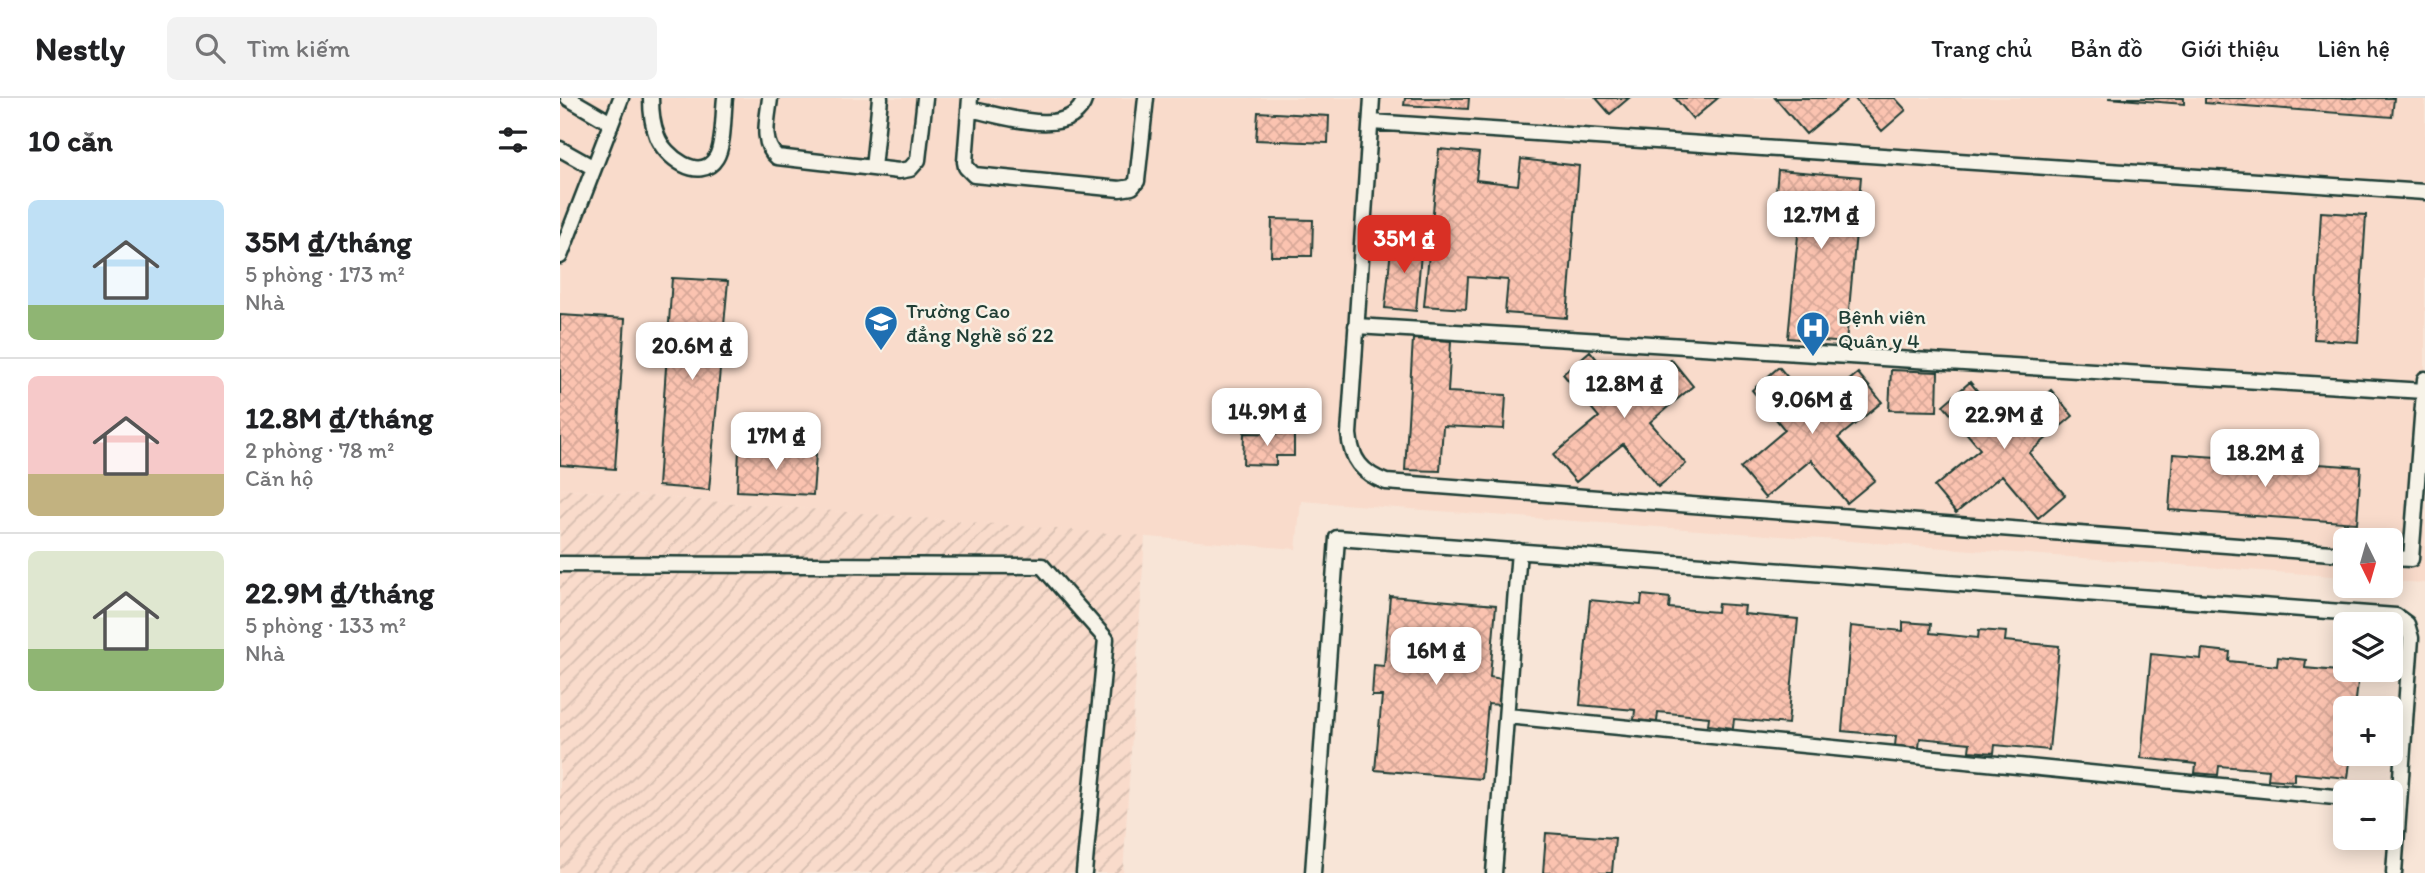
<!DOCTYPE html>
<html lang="vi">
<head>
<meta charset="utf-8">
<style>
	:root { --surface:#fff; --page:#f2f2f2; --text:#202124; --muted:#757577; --line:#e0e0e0; --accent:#d93025 }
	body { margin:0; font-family:Itim,sans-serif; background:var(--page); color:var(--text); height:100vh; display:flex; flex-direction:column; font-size:26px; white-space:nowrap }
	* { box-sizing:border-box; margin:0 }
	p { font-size:23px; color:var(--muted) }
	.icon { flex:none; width:38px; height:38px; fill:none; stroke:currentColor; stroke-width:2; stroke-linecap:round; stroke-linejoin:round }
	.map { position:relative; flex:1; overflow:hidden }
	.drawer { display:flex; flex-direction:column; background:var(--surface); width:560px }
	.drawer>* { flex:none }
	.needle { width:46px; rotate:175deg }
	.buttons { position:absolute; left:1773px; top:430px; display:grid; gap:14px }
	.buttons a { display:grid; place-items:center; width:70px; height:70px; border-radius:10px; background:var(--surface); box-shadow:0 4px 18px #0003; font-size:35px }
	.price { position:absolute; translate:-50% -60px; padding:0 16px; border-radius:14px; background:#fff; color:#222; font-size:23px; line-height:46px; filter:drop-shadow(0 2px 4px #0008) }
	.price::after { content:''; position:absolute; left:50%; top:42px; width:21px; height:16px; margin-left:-10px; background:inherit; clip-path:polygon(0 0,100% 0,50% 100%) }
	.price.current { background:var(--accent); color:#fff }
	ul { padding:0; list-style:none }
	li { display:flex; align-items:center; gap:21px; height:175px; padding:0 28px }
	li+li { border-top:2px solid var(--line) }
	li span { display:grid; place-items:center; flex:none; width:196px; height:140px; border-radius:10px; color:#555 }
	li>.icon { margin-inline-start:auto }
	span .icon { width:84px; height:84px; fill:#fffc; stroke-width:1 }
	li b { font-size:30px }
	h2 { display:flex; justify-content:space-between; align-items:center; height:84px; padding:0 28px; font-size:30px }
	header { display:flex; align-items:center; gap:42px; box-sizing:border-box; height:98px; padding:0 35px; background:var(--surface); border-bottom:2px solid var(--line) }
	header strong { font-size:33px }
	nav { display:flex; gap:38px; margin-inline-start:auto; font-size:24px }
	.search { width:490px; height:63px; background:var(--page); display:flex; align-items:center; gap:18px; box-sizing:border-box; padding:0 24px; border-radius:10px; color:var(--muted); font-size:26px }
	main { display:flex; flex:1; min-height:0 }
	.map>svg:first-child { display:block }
	.built { fill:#f9dbcb }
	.industrial { fill:url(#industrial-furrows) }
	.building { fill:url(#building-cross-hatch); stroke:#1f3d34; stroke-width:2 }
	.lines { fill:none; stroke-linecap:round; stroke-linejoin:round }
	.lane-casing { stroke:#1f3d34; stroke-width:19 }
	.lane { stroke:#f7f3e8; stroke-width:14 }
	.labels { text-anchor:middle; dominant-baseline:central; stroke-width:5; stroke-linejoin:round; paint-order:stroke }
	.poi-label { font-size:21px; fill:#1f3d34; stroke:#f7f3e8; text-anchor:start }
</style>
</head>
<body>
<header>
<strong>Nestly</strong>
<div class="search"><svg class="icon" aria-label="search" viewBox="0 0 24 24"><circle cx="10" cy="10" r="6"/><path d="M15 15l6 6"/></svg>Tìm kiếm</div>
<nav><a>Trang chủ</a><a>Bản đồ</a><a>Giới thiệu</a><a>Liên hệ</a></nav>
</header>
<main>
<section class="drawer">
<h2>10 căn<svg class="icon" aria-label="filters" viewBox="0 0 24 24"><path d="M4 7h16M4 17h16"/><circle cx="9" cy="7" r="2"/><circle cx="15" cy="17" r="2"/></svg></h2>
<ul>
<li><span style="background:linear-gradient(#bfe0f5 75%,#8fb573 0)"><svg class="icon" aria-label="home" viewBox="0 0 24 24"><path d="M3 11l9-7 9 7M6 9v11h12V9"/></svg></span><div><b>35M ₫/tháng</b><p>5 phòng · 173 m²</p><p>Nhà</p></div></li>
<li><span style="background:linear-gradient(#f6c9c9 70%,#c2b280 0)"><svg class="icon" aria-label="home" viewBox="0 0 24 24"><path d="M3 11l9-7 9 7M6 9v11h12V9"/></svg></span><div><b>12.8M ₫/tháng</b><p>2 phòng · 78 m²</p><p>Căn hộ</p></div></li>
<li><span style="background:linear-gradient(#dfe7d0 70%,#8fb573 0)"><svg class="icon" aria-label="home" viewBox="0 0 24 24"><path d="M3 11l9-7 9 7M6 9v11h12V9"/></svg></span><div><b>22.9M ₫/tháng</b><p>5 phòng · 133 m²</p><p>Nhà</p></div></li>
</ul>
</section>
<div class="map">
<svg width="1865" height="775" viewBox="0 0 1865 775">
	<defs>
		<pattern id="industrial-furrows" width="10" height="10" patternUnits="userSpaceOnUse" patternTransform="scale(1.75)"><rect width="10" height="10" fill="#f9dbcb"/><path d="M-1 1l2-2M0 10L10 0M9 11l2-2" fill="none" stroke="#d5bdaf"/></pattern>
		<pattern id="building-cross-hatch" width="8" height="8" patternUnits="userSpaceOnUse" patternTransform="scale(1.75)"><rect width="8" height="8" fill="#fbc3b0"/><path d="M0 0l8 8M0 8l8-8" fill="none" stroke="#d7a898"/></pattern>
	</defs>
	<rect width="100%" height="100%" fill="#f8e5d7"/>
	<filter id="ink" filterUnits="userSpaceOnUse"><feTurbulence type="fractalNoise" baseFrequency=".0143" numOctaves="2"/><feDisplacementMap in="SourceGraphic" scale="14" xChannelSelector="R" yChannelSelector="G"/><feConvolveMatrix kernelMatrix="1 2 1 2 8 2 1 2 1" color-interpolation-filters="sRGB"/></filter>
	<g filter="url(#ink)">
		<!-- built -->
		<path class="built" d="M 0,0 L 1865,0 L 1865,485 L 1831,483 L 1830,443 L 1785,443 L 1785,479 L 741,403 L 736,451 L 0,391 Z"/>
		<!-- industrial -->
		<path class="industrial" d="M 0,391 L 585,438 L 563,775 L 0,775 Z"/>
		<!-- building -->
		<path class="building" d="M 845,0 L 909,0 L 908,11 L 844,7 Z
			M 1036,0 L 1069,0 L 1050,16 Z
			M 1115,0 L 1158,0 L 1133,21 Z
			M 1215,0 L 1289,0 L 1246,36 Z
			M 1294,0 L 1335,0 L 1346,12 L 1322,33 Z
			M 1548,0 L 1624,0 L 1624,6 Z
			M 1645,0 L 1834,0 L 1832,19 L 1645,5 Z
			M 698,14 L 769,18 L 768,45 L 696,42 Z
			M 879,51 L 919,55 L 916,82 L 958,87 L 961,61 L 1019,68 L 1007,220 L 945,215 L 948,182 L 908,179 L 906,211 L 864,208 Z
			M 1218,72 L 1301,79 L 1286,245 L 1228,240 L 1240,117 L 1214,115 Z
			M 1761,114 L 1806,117 L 1798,244 L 1754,241 Z
			M 712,121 L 753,122 L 752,158 L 711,158 Z
			M 832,141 L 862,144 L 856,213 L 825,210 Z
			M 112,180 L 168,183 L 149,392 L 98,388 Z
			M 0,217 L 65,221 L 55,371 L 0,367 Z
			M 853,241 L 891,243 L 888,294 L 946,297 L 944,331 L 883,328 L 880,373 L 845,372 Z
			M 1030,253 L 1067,298 L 1111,261 L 1133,288 L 1090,324 L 1126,366 L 1098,389 L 1063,346 L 1016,384 L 993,357 L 1039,319 L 1003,276 Z
			M 1219,269 L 1254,311 L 1298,275 L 1322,304 L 1278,340 L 1315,382 L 1287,405 L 1251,362 L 1205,400 L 1180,370 L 1225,332 L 1192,292 Z
			M 1331,272 L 1378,274 L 1377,313 L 1329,312 Z
			M 1410,284 L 1447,329 L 1491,292 L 1513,318 L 1469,355 L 1505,397 L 1478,420 L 1442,377 L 1396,415 L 1374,389 L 1420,351 L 1383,307 Z
			M 684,335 L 734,336 L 734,358 L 716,358 L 716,367 L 683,366 Z
			M 179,352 L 256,356 L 253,397 L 177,393 Z
			M 1613,356 L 1801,369 L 1797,425 L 1609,412 Z
			M 1082,497 L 1110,500 L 1109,510 L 1157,514 L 1158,506 L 1185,508 L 1184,516 L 1238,521 L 1228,626 L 1174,621 L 1173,630 L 1148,627 L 1149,619 L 1098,614 L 1097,624 L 1074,622 L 1075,612 L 1020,607 L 1030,502 L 1081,507 Z
			M 830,498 L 936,507 L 930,579 L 942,581 L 940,607 L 928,606 L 921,681 L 815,672 L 822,598 L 812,598 L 814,567 L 824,568 Z
			M 1343,524 L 1371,526 L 1370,535 L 1418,540 L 1419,532 L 1446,534 L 1445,543 L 1499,548 L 1489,652 L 1435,647 L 1434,655 L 1409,653 L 1410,645 L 1360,640 L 1359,650 L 1335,648 L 1336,638 L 1282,633 L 1291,528 L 1343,533 Z
			M 1642,551 L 1670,554 L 1669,563 L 1717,568 L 1718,559 L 1746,562 L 1745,570 L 1799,575 L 1795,611 L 1785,611 L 1785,656 L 1791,656 L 1788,680 L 1734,675 L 1734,683 L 1708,681 L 1709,672 L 1659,668 L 1658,677 L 1635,675 L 1636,666 L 1581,660 L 1591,556 L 1641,561 Z
			M 986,735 L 1055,740 L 1052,775 L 983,775 Z"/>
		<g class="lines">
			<!-- lane casing -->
			<g class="lane-casing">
				<path id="lane" d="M 8,0 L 51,25
					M 91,0 C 91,12 92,26 97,38 C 104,58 140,86 156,60 C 164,48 163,15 165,0
					M 210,0 C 208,20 200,45 217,59 L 339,73 L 350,71 L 358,62 L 365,0
					M 410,0 L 405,64 L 406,69 L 414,77 L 560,91 L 572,89 L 577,83 L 586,0
					M 812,0 L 789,336 C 791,361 802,375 826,384 L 1785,456
					M 409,11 C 441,17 512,43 525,0
					M 811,24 L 1865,94
					M 0,51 L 34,70
					M 313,70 L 320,0
					M 0,158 L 61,0
					M 796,228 L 1864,293
					M 1830,460 L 1851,461 L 1865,281
					M 0,466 L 482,468 L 546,541 L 524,775
					M 947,618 L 1785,700
					M 753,775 L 777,440 L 1836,518 L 1847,526 L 1851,540 L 1834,775
					M 934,775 L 959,453"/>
			</g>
			<!-- lane -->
			<use href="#lane" class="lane"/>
		</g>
	</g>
	<!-- icons -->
	<defs>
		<g id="school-pin" transform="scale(1.75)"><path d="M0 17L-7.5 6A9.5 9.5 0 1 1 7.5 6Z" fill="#1f6fb2" stroke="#f7f3e8"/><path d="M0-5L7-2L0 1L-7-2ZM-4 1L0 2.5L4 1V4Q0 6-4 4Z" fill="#fff"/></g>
		<g id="hospital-pin" transform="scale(1.75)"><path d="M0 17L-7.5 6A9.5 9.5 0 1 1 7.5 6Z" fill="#1f6fb2" stroke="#f7f3e8"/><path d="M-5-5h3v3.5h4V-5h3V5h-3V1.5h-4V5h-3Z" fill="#fff"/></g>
	</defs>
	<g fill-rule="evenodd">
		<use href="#school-pin" x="321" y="224"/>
		<use href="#hospital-pin" x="1253" y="230"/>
	</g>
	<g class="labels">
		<!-- poi labels -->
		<g class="poi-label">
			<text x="346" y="212">Trường Cao<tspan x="346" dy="24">đẳng Nghề số 22</tspan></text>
			<text x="1278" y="218">Bệnh viên<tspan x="1278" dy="24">Quân y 4</tspan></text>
		</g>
	</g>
</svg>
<div class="buttons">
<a><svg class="needle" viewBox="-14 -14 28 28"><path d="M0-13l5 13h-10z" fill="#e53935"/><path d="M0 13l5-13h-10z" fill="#757577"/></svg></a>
<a><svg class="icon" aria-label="layers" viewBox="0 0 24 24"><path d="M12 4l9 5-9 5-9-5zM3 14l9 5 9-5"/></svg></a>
<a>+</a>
<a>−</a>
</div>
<b class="price" style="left:1261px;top:153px">12.7M ₫</b>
<b class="price current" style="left:844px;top:177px">35M ₫</b>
<b class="price" style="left:132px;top:284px">20.6M ₫</b>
<b class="price" style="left:1064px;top:322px">12.8M ₫</b>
<b class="price" style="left:1252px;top:338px">9.06M ₫</b>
<b class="price" style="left:707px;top:350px">14.9M ₫</b>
<b class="price" style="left:1444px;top:353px">22.9M ₫</b>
<b class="price" style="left:216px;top:374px">17M ₫</b>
<b class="price" style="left:1705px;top:391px">18.2M ₫</b>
<b class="price" style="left:876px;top:589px">16M ₫</b>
</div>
</main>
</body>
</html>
